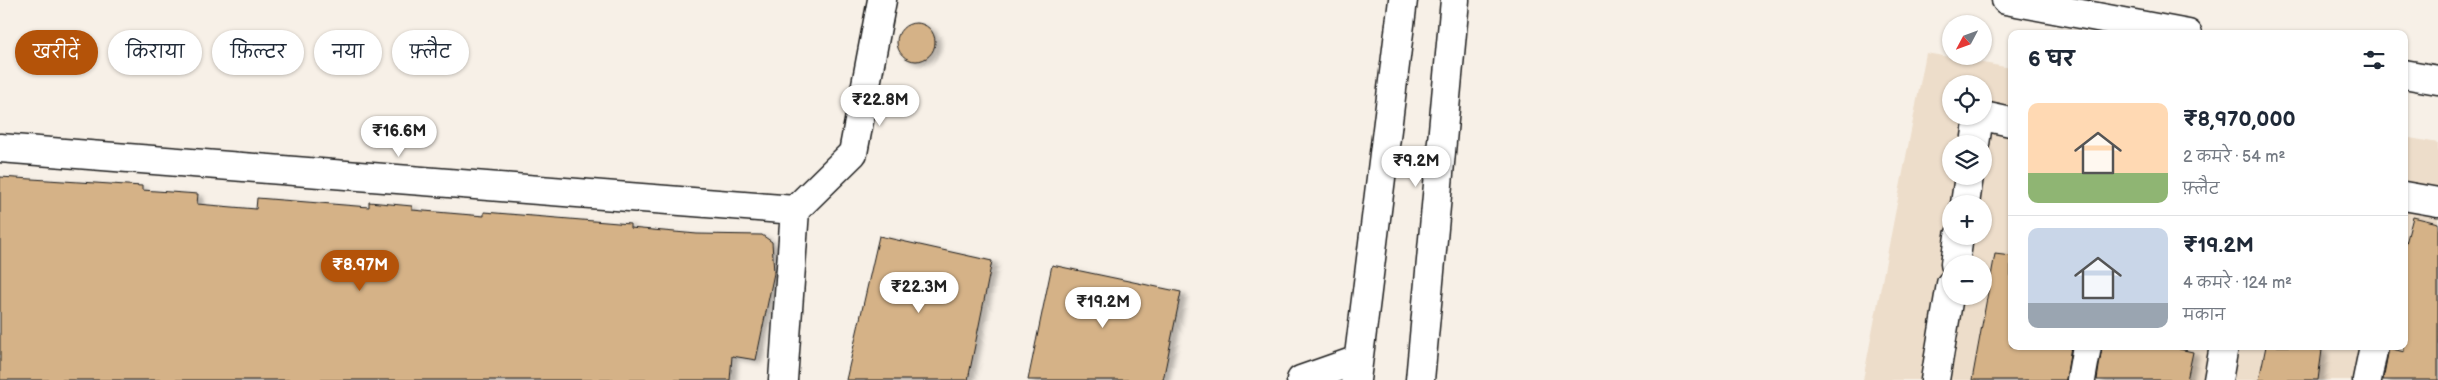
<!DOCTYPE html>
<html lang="hi">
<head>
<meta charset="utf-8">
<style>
	:root { --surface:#fff; --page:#f6f6f7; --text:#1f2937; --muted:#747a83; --line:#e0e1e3; --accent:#b45309 }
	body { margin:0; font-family:"Balsamiq Sans","Playpen Sans Deva",sans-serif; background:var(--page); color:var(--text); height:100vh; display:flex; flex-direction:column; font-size:19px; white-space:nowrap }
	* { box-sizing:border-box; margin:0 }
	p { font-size:16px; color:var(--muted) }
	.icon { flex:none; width:28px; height:28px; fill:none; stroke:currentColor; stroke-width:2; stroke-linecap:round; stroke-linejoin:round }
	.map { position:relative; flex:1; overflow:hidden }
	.details { position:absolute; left:2008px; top:30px; width:400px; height:320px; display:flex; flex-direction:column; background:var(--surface); border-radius:10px; box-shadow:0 1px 4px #0004 }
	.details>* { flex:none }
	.guide { position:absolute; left:15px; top:30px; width:475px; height:45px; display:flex; gap:10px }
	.needle { width:32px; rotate:229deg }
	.buttons { position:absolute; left:1942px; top:15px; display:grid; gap:10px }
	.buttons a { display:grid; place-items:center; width:50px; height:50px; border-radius:50%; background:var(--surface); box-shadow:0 1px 4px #0004; font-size:25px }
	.price { position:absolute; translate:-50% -42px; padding:0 11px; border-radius:18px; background:#fff; color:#222; font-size:16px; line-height:32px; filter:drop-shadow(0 1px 2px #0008) }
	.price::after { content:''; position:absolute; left:50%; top:30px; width:15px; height:11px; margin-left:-8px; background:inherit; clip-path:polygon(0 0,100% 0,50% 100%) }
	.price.selected { background:var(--accent); color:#fff }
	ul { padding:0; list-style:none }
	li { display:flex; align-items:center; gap:15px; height:125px; padding:0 20px }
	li+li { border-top:1px solid var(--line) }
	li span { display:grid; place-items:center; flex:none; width:140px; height:100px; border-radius:10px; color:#555 }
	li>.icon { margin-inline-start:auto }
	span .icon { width:60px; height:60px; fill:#fffc; stroke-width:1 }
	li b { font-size:21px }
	h2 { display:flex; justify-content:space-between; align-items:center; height:60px; padding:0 20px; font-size:21px }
	.tag { padding:0 18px; border-radius:22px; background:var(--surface); box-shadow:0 1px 4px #0004; font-size:18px; line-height:45px }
	.tag.selected { background:var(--accent); color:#fff }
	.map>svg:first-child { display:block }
	.built { fill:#edddca; fill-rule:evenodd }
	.building { fill:#d5b287; stroke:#1c1c1c; filter:url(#shadow) }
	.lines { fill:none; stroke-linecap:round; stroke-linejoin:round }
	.minor-casing { stroke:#1c1c1c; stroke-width:31 }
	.minor { stroke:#fff; stroke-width:28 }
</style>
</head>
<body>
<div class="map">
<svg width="2438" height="380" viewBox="0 0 2438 380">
	<defs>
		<filter id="shadow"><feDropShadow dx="5.5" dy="3" stdDeviation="2.5" flood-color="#0004"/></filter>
	</defs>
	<rect width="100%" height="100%" fill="#f7f0e7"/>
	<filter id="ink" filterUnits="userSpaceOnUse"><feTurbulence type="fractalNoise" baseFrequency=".02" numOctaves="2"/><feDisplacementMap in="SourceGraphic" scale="10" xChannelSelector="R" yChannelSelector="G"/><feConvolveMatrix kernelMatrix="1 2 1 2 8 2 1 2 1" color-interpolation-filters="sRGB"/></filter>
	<g filter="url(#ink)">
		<!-- built -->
		<path class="built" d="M 1926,53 L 2011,68 L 2011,346 L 2404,346 L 2404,137 L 2438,143 L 2438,380 L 1863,380 ZM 1951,84 L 1984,84 L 1984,116 L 1951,116 ZM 1951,144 L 1984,144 L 1984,176 L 1951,176 ZM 1951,204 L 1984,204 L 1984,236 L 1951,236 ZM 1951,264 L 1984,264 L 1984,296 L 1951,296 Z"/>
		<!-- building -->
		<path class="building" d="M897 42a19 19 0 1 1 38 0a19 19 0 1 1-38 0Z
			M 0,177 L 142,186 L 142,190 L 198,194 L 197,204 L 256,209 L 257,198 L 369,207 L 369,202 L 412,206 L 412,210 L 484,216 L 484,212 L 630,224 L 630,228 L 697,234 L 762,235 L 772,242 L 774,273 L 756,360 L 732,356 L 730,380 L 0,380 Z
			M 2413,217 L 2438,223 L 2438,380 L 2383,380 L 2389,348 L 2404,352 L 2404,251 Z
			M 879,236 L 992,261 L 968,380 L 846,380 Z
			M 1995,254 L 2011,256 L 2011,346 L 2071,346 L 2066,380 L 1972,380 Z
			M 1052,265 L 1181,292 L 1163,380 L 1028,380 Z
			M 2102,346 L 2179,346 L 2179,349 L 2193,352 L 2187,380 L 2097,380 Z
			M 2266,346 L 2301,346 L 2322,350 L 2318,380 L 2259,380 Z"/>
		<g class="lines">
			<!-- minor casing -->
			<g class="minor-casing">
				<path id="minor" d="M 2006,0 L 2188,34
					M 2404,74 L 2438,80
					M 1983,116 L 2011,122
					M 1975,144 L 1979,116
					M 0,148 L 795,210
					M 2404,196 L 2438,202
					M 1965,204 L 1969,176
					M 1955,264 L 1959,236
					M 783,380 L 795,210 L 853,153 L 882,0
					M 1301,380 L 1358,360
					M 1356,380 L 1403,0
					M 1420,380 L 1455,0
					M 1935,380 L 1951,284
					M 2081,380 L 2087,346
					M 2218,380 L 2224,346
					M 2367,380 L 2374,346"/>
			</g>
			<!-- minor -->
			<use href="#minor" class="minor"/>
		</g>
	</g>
</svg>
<div class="buttons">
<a><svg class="needle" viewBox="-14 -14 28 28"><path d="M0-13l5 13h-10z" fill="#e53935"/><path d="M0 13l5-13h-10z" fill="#747a83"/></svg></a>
<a><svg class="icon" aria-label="locate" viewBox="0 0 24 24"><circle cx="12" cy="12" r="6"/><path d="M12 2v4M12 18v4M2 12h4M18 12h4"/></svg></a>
<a><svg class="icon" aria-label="layers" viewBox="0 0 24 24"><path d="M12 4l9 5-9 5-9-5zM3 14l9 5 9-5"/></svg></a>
<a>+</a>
<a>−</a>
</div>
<b class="price" style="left:880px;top:127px">₹22.8M</b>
<b class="price" style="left:399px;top:158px">₹16.6M</b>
<b class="price" style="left:1416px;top:188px">₹9.2M</b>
<b class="price selected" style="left:360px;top:292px">₹8.97M</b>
<b class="price" style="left:919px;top:314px">₹22.3M</b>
<b class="price" style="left:1103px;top:329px">₹19.2M</b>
<div class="guide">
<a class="tag selected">खरीदें</a>
<a class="tag">किराया</a>
<a class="tag">फ़िल्टर</a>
<a class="tag">नया</a>
<a class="tag">फ़्लैट</a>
</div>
<section class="details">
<h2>6 घर<svg class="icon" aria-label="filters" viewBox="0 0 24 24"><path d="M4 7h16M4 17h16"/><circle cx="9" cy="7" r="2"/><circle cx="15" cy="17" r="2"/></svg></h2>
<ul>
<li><span style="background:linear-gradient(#ffd9b3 70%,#8fb573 0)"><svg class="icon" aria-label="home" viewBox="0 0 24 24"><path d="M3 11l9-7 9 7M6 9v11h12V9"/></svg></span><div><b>₹8,970,000</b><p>2 कमरे · 54 m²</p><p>फ़्लैट</p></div></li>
<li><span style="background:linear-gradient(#c9d6e8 75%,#9aa5b1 0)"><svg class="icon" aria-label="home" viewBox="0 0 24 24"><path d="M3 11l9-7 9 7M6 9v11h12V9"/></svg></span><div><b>₹19.2M</b><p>4 कमरे · 124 m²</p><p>मकान</p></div></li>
</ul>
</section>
</div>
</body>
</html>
